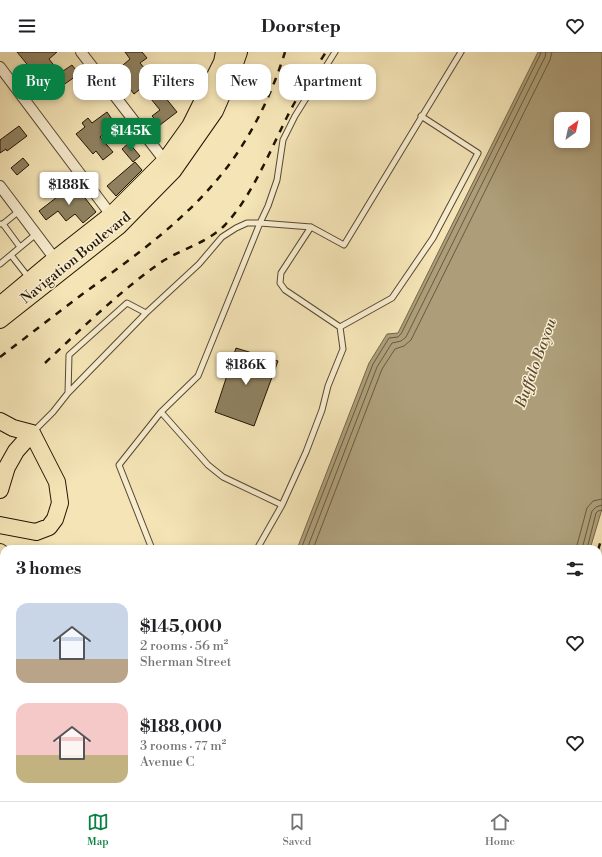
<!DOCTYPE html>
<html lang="en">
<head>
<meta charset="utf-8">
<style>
	:root { --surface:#fff; --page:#f2f2f2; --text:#202124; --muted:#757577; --line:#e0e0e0; --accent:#0b8043 }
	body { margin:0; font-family:"Libre Bodoni",serif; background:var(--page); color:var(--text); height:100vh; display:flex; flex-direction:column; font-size:15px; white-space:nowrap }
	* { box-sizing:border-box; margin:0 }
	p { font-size:13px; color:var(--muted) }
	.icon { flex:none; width:22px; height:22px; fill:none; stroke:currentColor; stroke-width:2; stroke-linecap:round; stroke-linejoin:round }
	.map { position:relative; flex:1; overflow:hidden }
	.panel { position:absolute; left:0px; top:493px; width:602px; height:256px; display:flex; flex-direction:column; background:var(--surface); border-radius:12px 12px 0 0; box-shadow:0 2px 6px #0003 }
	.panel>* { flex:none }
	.hud { position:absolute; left:12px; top:12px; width:400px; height:36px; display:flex; gap:8px }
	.needle { width:26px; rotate:33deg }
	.buttons { position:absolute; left:554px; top:60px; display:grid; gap:8px }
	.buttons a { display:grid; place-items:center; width:36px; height:36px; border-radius:8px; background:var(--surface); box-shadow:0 2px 6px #0003; font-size:20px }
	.price { position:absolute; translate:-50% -34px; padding:0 9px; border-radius:4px; background:#fff; color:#222; font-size:13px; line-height:26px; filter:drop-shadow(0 1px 2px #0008) }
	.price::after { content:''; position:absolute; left:50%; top:24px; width:12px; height:9px; margin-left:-6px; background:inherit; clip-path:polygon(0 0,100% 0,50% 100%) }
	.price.on { background:var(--accent); color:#fff }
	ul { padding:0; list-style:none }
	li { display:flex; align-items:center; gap:12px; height:100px; padding:0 16px }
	li span { display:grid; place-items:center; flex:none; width:112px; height:80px; border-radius:12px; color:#555 }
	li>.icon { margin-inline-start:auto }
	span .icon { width:48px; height:48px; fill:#fffc; stroke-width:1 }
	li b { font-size:17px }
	h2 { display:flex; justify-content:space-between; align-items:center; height:48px; padding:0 16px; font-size:17px }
	.tag { padding:0 14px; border-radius:12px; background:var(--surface); box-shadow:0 2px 6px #0003; font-size:14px; line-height:36px }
	.tag.on { background:var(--accent); color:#fff }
	header { display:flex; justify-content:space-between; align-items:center; height:52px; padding:0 16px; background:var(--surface); font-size:18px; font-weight:800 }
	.tabs { display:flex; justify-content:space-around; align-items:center; height:56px; border-top:1px solid var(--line); background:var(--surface); font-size:11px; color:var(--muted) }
	.tabs a { display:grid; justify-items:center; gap:2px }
	.tabs .on { color:var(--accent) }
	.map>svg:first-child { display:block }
	.water { fill:#ad9e79; stroke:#75674a; fill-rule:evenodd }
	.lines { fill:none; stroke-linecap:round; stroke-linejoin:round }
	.shore { stroke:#685a3e; stroke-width:1 }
	.building { fill:#8f8160; stroke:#221503 }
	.service-casing { stroke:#564930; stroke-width:7 }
	.minor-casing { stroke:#564930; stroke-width:12 }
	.primary-casing { stroke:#221503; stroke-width:18 }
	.service { stroke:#f8edd0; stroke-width:5 }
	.minor { stroke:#f8edd0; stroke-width:10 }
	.primary { stroke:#f4e4b6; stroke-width:16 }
	.rail { stroke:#221503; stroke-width:2.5; stroke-dasharray:7 7; stroke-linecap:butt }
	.labels { text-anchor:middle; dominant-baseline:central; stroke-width:3; stroke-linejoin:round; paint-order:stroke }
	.street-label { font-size:14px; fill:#221503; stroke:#f8edd0 }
	.water-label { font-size:15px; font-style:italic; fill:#5a4c32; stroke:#f8edd0 }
</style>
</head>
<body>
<header><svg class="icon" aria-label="menu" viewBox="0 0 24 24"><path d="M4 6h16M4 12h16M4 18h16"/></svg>Doorstep<svg class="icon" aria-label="heart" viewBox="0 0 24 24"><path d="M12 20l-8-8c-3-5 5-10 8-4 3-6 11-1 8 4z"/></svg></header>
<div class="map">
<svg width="602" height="749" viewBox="0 0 602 749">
	<rect width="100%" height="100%" fill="#f4e4b6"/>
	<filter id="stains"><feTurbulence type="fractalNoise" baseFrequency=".005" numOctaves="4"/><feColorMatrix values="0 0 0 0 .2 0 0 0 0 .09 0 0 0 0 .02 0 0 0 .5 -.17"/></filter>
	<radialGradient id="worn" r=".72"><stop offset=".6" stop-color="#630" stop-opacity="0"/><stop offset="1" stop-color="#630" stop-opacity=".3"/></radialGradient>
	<!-- water -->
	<path class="water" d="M 538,0 L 602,0 L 602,457 L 590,497 L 297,497 L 369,311 L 387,282 L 398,281 ZM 561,67 L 583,67 L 583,89 L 561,89 Z
		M 0,521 L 4,523 L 4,626 L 0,624 Z
		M 60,745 L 155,745 L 159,749 L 59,749 Z
		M 194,745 L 562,745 L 563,749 L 192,749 Z"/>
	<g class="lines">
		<!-- shore -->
		<path class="shore" d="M 301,497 L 373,312 L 389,286 L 398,285 L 401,282 L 540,3 L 541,0
			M 307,497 L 377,315 L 392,291 L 401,289 L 406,285 L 545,5 L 546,0
			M 313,497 L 382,317 L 395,297 L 404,294 L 411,288 L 550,8 L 552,0
			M 576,497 L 587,456 L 593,449 L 602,447
			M 582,497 L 592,459 L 596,455 L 602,453
			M 587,497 L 596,461 L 598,459 L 602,458"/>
	</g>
	<!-- building -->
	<path class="building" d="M 17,0 L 57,0 L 49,7 L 60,21 L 72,13 L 79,22 L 59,36 L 48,22 L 40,28 Z
		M 125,0 L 142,0 L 147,6 L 140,11 L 147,19 L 144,22 L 150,29 L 134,42 L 116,19 L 130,7 Z
		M 160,39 L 177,60 L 160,73 L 152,64 L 160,58 L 151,47 Z
		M 107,60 L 116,73 L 100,85 L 113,100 L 103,108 L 96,99 L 93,102 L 76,82 L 85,75 L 82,71 L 88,66 L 92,71 Z
		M 19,74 L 27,84 L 7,99 L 6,97 L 0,101 L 0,88 Z
		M 129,91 L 140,104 L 133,110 L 122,97 Z
		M 23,106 L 29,113 L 17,123 L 11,116 Z
		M 135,110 L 142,118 L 116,144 L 107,134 Z
		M 74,132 L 96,160 L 83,171 L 75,162 L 66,169 L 58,159 L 46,168 L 39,159 Z
		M 236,296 L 278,309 L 254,374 L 215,360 Z"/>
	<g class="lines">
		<!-- service casing -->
		<g class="service-casing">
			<path id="service" d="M 1,172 L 3,172 L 19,159
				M 3,172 L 20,195
				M 311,175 L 281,221 L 280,231 L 285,238 L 340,275 L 392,246 L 433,186 L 478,101 L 421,64
				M 11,203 L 29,226
				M 0,212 L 36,182
				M 146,261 L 127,251 L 69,303 L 68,341 L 146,261 L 199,212 L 222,185 L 236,176 L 247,171 L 260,171 L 268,154 L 277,128 L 283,88 L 295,64 L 335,0
				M 34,379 L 53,360 L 68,341
				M 282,453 L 223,425 L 208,413 L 161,360 L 198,324 L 260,171 L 311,175 L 344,193 L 461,0
				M 152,497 L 119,413 L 161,360
				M 257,497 L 282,453 L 306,400 L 322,358 L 328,334 L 343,297 L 340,275"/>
		</g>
		<!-- minor casing -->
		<g class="minor-casing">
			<path id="minor" d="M 81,0 L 168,113
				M 0,15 L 114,167
				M 0,134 L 58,211"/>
		</g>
		<!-- primary casing -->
		<g class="primary-casing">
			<path id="primary" d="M 0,253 L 55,207 L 111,163 L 165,109 L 190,74 L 222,10 L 224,0
				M 0,268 L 119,174 L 173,119 L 215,59 L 232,20 L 239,0
				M 0,369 L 13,376 L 32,381 L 57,430 L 60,451 L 55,467 L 49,475 L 36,480 L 0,473
				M 0,438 L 7,415 L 16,399 L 32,381
				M 0,500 L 0,524"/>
		</g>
		<!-- service -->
		<use href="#service" class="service"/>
		<!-- minor -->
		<use href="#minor" class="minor"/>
		<!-- primary -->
		<use href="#primary" class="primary"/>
		<!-- rail -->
		<path class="rail" d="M 0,305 C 28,284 56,262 84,241 C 135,204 186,168 225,118 C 252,83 272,42 285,0
			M 45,311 C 81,277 117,242 157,213 C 179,197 205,193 225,173 C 252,144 269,101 287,65 C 298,43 312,22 326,0
			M 598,498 L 602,485
			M 598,515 L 602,502
			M 598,545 L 602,532
			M 598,569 L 602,563
			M 568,745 L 569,749
			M 582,745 L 583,749"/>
	</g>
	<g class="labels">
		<!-- street labels -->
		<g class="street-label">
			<text transform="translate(76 206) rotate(-39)">Navigation Boulevard</text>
		</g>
		<!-- water labels -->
		<g class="water-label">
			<text transform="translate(536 311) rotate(-70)">Buffalo Bayou</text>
		</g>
	</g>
	<rect width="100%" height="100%" filter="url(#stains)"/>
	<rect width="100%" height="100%" fill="url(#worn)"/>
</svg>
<div class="buttons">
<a><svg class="needle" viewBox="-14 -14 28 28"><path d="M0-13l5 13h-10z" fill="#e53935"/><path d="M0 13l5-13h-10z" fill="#757577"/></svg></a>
</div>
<b class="price on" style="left:131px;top:100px">$145K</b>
<b class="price" style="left:69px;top:154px">$188K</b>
<b class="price" style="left:246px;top:334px">$186K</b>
<div class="hud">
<a class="tag on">Buy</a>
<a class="tag">Rent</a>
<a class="tag">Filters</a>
<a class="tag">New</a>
<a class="tag">Apartment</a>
</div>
<section class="panel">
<h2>3 homes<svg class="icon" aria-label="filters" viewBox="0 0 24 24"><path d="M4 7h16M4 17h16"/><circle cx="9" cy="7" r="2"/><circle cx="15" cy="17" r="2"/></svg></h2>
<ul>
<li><span style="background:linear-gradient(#c9d6e8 70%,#b9a48a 0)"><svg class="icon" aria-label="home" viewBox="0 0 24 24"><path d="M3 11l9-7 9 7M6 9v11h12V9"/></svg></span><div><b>$145,000</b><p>2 rooms · 56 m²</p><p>Sherman Street</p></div><svg class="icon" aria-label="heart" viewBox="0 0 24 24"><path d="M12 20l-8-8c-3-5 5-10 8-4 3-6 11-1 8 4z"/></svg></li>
<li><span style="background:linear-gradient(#f6c9c9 65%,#c2b280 0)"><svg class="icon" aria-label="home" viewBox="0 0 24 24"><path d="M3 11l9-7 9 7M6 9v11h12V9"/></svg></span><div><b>$188,000</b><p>3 rooms · 77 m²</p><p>Avenue C</p></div><svg class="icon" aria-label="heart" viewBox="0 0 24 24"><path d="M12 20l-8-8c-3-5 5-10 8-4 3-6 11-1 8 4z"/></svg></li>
</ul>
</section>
</div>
<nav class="tabs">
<a class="on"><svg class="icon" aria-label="map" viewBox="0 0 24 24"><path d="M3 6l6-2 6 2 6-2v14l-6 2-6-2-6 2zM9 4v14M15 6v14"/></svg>Map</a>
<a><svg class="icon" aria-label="saved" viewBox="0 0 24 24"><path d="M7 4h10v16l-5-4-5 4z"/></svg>Saved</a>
<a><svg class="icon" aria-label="home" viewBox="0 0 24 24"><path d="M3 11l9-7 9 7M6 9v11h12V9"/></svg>Home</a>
</nav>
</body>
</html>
